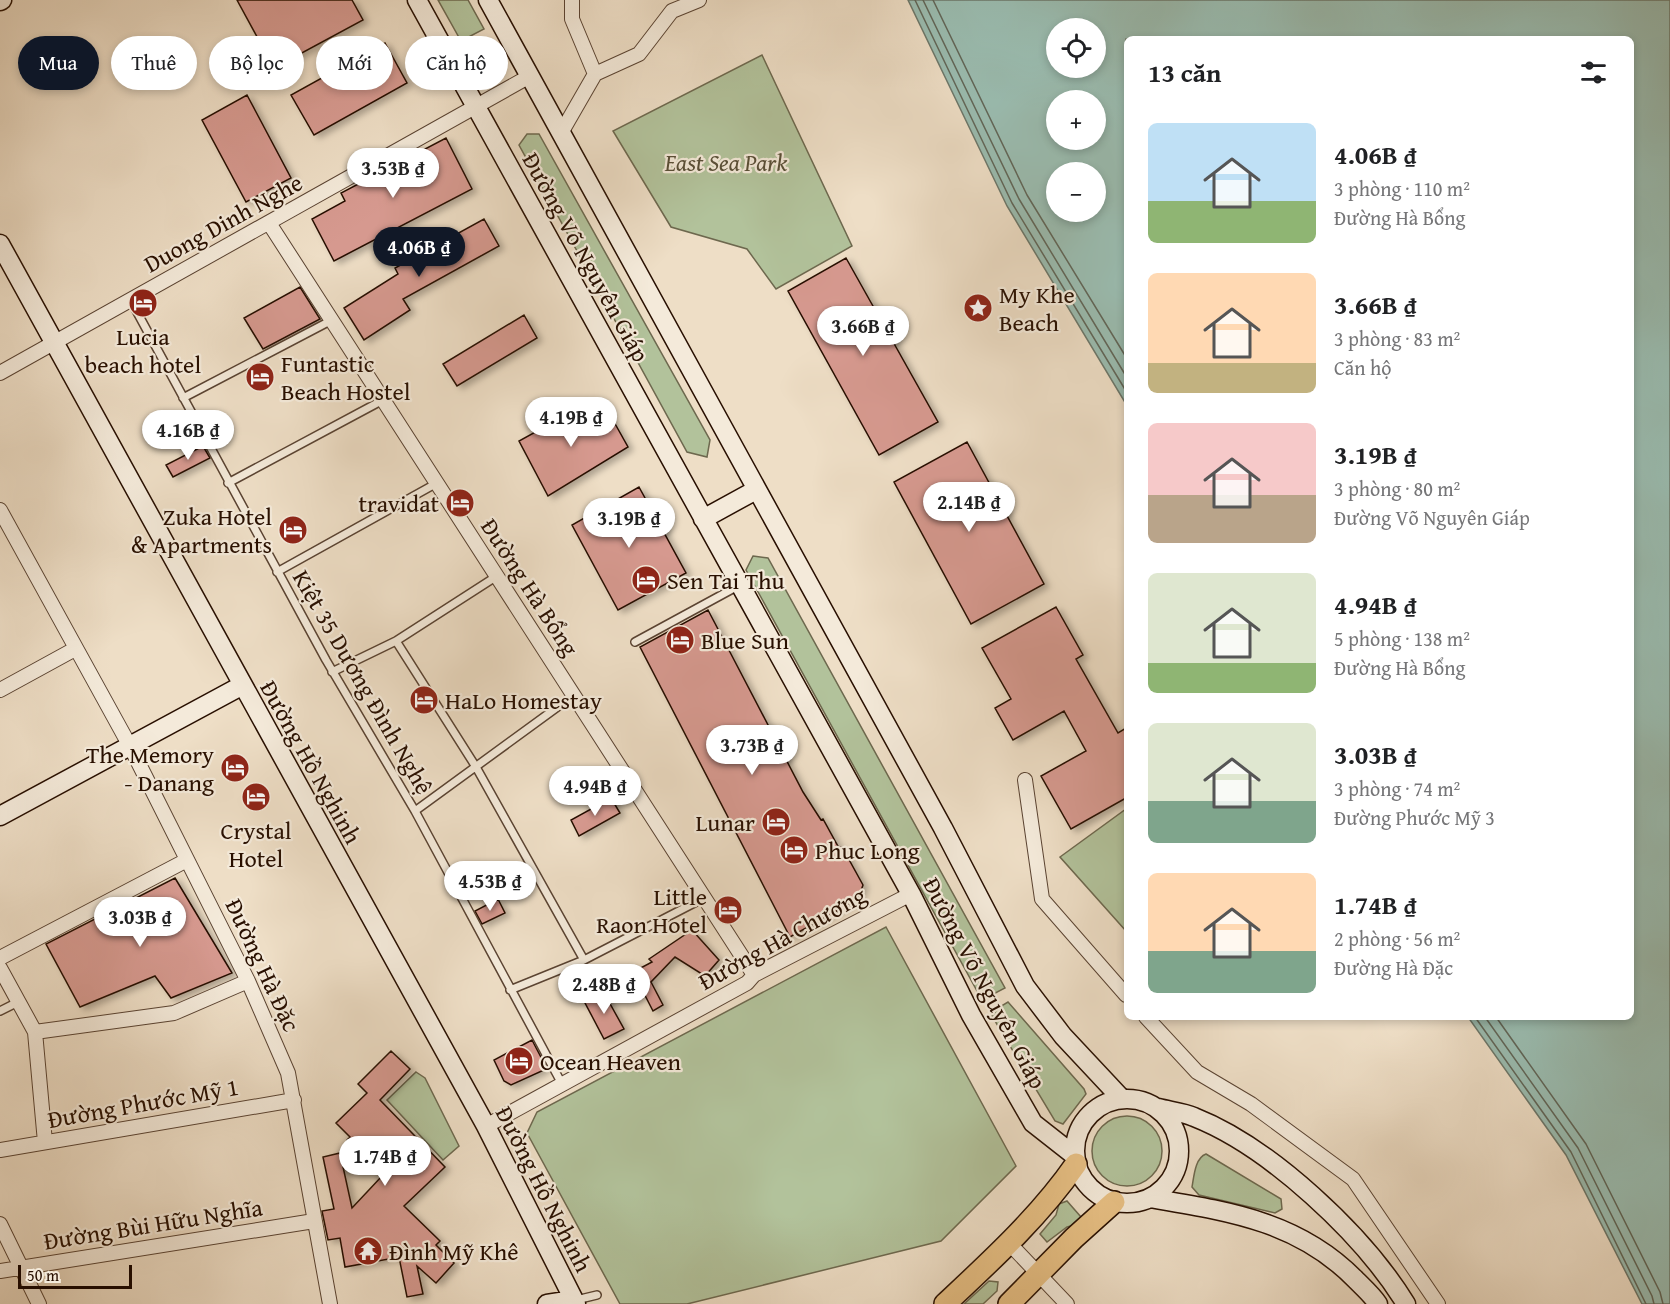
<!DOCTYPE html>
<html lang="vi">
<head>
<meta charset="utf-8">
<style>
	:root { --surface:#fff; --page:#f2f2f2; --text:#202124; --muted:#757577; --accent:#111827 }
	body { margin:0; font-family:"Gentium Book Plus",serif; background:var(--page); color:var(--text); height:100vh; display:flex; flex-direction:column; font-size:22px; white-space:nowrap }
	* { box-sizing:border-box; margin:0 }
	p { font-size:20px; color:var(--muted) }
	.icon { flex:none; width:33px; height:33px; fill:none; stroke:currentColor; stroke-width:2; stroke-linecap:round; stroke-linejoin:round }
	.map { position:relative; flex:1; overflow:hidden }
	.drawer { position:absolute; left:1124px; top:36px; width:510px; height:984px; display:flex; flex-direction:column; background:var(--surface); border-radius:9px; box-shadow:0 3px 9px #0003 }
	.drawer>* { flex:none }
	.top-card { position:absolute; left:18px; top:36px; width:570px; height:54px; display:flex; gap:12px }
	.tools { position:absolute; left:1046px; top:18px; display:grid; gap:12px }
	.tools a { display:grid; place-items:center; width:60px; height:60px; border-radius:50%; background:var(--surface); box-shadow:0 3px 9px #0003; font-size:30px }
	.scale { position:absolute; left:18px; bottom:15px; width:114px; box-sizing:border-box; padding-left:6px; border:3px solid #280f00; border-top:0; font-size:16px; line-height:21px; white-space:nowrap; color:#280f00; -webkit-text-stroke:4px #f4eada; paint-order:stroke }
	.price { position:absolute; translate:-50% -51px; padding:0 14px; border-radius:21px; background:#fff; color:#222; font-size:20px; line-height:39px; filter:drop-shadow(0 2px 3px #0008) }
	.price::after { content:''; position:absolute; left:50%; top:36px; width:18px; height:14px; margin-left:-9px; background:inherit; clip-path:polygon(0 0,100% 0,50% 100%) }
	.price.current { background:var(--accent); color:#fff }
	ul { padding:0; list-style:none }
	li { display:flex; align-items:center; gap:18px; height:150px; padding:0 24px }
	li span { display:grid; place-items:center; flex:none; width:168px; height:120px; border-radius:9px; color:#555 }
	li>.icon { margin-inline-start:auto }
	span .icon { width:72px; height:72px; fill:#fffc; stroke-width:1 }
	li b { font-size:26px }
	h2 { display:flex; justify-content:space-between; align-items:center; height:72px; padding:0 24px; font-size:26px }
	.chip { padding:0 21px; border-radius:27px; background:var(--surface); box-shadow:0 3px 9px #0003; font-size:21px; line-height:54px }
	.chip.current { background:var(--accent); color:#fff }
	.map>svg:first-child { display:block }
	.green { fill:#b2c29b; stroke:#6d684e; stroke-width:1.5 }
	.water { fill:#9abcb0; stroke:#6c776a; stroke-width:1.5; fill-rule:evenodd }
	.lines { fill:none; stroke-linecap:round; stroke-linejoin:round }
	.shore { stroke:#616658; stroke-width:1.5 }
	.building { fill:#d6998f; stroke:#280f00; stroke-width:1.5; filter:url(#shadow) }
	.lane-casing { stroke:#5a4332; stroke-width:10 }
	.street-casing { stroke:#5a4332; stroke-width:16 }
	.secondary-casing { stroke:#280f00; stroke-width:21 }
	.primary-casing { stroke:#280f00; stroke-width:24 }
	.lane { stroke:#f4eada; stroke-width:7 }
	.street { stroke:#f4eada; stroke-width:14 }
	.secondary { stroke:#f4eada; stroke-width:18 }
	.primary { stroke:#e7bf83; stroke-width:21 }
	.labels { text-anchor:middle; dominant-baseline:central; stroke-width:4.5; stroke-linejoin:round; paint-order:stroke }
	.park-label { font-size:24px; font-style:italic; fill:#584e36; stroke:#f4eada }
	.street-label { font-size:24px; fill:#280f00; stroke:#f4eada }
	.poi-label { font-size:24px; fill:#280f00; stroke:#f4eada; text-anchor:start }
</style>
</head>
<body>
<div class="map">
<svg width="1670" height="1304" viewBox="0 0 1670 1304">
	<defs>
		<filter id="shadow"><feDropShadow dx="5" dy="3" stdDeviation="3" flood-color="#0004"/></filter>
	</defs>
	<rect width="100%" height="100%" fill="#eedec6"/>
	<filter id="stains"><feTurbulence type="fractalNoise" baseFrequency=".00333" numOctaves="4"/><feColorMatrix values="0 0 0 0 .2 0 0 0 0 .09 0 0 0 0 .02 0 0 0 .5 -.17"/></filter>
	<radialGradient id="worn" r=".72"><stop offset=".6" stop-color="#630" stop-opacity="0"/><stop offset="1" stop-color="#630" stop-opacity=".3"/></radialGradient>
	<!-- green -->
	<path class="green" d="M 438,0 L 468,0 L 484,29 L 461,41 Z
		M 762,55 L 852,246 L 776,289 L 747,249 L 671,227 L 613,131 Z
		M 527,134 L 539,134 L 710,440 L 707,457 L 687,452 L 519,145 Z
		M 753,556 L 768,558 L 1005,988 L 982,1000 L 746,570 Z
		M 1126,809 L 1126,931 L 1060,857 Z
		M 886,927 L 1016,1166 L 941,1241 L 687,1304 L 620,1304 L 527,1133 L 537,1112 Z
		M 1008,1002 L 1084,1089 L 1086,1094 L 1063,1124 L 1055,1121 L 992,1016 L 998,1008 Z
		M 416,1072 L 425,1078 L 459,1146 L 443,1160 L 387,1100 Z
		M1092 1151a35 35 0 1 1 70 0a35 35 0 1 1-70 0Z
		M 1206,1154 L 1281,1199 L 1282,1209 L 1275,1213 L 1199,1195 L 1192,1187 C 1194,1176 1195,1158 1206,1154 Z
		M 1067,1201 L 1081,1217 L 1079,1224 L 1067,1227 L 1047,1242 L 1040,1234 L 1056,1215 L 1059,1204 Z
		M 989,1281 L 998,1282 L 997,1291 L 983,1304 L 964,1304 Z"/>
	<!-- water -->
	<path class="water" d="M 908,0 L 1670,0 L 1670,1304 L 1642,1304 L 1566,1155 L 1468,1017 L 1630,1017 L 1630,39 L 1126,39 L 1126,404 L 1007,206 ZM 1056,28 L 1095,28 L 1095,68 L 1056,68 ZM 1056,100 L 1095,100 L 1095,140 L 1056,140 ZM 1056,172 L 1095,172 L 1095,212 L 1056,212 Z"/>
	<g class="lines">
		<!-- shore -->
		<path class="shore" d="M 915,0 L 1012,203 L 1126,391
			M 923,0 L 1019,199 L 1126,376
			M 933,0 L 1027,195 L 1126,357
			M 1475,1017 L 1571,1152 L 1646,1304
			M 1485,1017 L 1578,1148 L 1652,1296 L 1654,1304
			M 1496,1017 L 1586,1144 L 1660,1292 L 1663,1304"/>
	</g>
	<!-- building -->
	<path class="building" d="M 237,0 L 352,0 L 363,20 L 274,68 Z
		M 385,43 L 407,83 L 314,135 L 291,95 Z
		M 247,95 L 291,178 L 246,202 L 202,120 Z
		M 446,138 L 472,189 L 334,261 L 312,219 L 345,201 L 341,193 Z
		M 484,219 L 499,246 L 403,299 L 410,310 L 364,340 L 344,308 L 398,274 L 395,268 Z
		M 846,258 L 938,422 L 879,455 L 788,291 Z
		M 300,287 L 320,319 L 263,349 L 244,318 Z
		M 524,315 L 537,338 L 457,386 L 443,364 Z
		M 586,404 L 601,430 L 614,422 L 628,447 L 548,496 L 519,441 Z
		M 967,442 L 1044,584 L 971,624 L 894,482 Z
		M 203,446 L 210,458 L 173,477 L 166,465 Z
		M 639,487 L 686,573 L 618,610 L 572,525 Z
		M 1056,607 L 1083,655 L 1076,659 L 1118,733 L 1126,728 L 1126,798 L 1071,829 L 1041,776 L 1086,751 L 1064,711 L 1013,740 L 995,708 L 1011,699 L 982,648 Z
		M 708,610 L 803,792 L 821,820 L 823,819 L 839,848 L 842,847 L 863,885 L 858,899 L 790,937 L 640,647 Z
		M 611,798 L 620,813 L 579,836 L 571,820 Z
		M 175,878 L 232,973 L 171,998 L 155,976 L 80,1007 L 46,944 Z
		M 498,899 L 505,913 L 482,924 L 475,911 Z
		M 692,930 L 719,960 L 705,976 L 675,957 L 651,982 L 663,1005 L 653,1011 L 633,972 L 652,962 L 649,959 Z
		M 603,991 L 624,1029 L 604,1039 L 584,1001 Z
		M 532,1040 L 545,1065 L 544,1070 L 511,1085 L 504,1081 L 494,1060 Z
		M 391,1051 L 410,1069 L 380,1100 L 445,1167 L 404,1206 L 440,1241 L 436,1245 L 454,1263 L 436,1283 L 417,1266 L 423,1294 L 407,1297 L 399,1257 L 345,1267 L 340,1238 L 328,1240 L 322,1211 L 334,1209 L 323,1157 L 340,1153 L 352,1208 L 382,1176 L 347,1140 L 350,1137 L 336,1123 L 367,1093 L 358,1084 Z"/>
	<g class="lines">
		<!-- lane casing -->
		<g class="lane-casing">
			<path id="lane" d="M 131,301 L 326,660 L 415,811 L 562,1084
				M 183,398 L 332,320
				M 228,483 L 383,400
				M 277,572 L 437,483
				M 396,641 L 476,767 L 584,960
				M 635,642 L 738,586
				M 332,672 L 396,641 L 497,576
				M 415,811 L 574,695
				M 510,990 L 584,960 L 704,898
				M 0,1011 L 18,1002
				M 576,1300 L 597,1295"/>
		</g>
		<!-- street casing -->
		<g class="street-casing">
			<path id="street" d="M 572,0 L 572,19 L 595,74
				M 561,133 L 595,74 L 639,54 L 672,11 L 699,0
				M 269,223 L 754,975
				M 0,373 L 530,76
				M 0,510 L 131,748 L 248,981 L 288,1073 L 330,1304
				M 0,690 L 75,649
				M 1025,780 L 1042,899 L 1126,995
				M 0,958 L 187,860
				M 0,968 L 35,1032 L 45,1142
				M 1146,1017 L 1197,1072 L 1251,1104 L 1353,1179 L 1438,1304
				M 35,1032 L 174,1013 L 248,981
				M 486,1126 L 747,983 L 754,975 L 911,894
				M 0,1150 L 294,1100
				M 0,1224 L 39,1304
				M 1008,1242 L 1067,1304
				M 0,1271 L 314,1221"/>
		</g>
		<!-- secondary casing -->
		<g class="secondary-casing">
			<path id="secondary" d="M 417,0 L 911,894 L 971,1015 L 1033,1123 L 1075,1156
				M 488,0 L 943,828 L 1025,986 L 1063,1036 L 1122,1099
				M 0,1 L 2,0
				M 0,244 L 486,1126 L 576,1304
				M 703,519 L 756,490
				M 0,816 L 241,686
				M1075 1151a52 52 0 1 1 104 0a52 52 0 1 1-104 0Z
				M 1158,1108 C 1169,1111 1183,1112 1194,1117 C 1270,1147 1363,1234 1406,1304
				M 1150,1198 C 1227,1211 1299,1221 1356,1280 C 1364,1288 1372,1295 1378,1304
				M 547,1304 L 573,1300"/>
		</g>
		<!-- primary casing -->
		<g class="primary-casing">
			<path id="primary" d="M 945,1304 C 991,1261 1040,1216 1076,1164
				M 1009,1304 L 1074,1238 L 1114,1202"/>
		</g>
		<!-- lane -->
		<use href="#lane" class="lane"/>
		<!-- street -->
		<use href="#street" class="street"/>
		<!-- secondary -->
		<use href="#secondary" class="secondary"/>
		<!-- primary -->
		<use href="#primary" class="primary"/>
	</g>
	<!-- icons -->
	<defs>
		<g id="hotel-disc" transform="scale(1.5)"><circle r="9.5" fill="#8f2418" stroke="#f4eada"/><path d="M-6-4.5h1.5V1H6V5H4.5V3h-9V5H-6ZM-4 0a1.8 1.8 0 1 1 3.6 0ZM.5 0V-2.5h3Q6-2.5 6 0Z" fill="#fff"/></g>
		<g id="sight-disc" transform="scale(1.5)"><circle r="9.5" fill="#8f2418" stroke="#f4eada"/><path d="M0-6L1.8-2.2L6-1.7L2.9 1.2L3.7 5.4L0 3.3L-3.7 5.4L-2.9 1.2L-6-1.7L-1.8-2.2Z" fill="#fff"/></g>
		<g id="temple-disc" transform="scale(1.5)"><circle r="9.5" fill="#8f2418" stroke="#f4eada"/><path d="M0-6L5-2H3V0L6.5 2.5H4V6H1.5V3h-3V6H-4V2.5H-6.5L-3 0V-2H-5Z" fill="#fff"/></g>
	</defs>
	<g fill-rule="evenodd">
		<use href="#hotel-disc" x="143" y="303"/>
		<use href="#sight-disc" x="978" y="308"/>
		<use href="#hotel-disc" x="260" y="377"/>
		<use href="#hotel-disc" x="460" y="503"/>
		<use href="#hotel-disc" x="293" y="530"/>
		<use href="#hotel-disc" x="646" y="580"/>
		<use href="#hotel-disc" x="680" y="640"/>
		<use href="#hotel-disc" x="424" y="700"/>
		<use href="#hotel-disc" x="235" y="768"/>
		<use href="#hotel-disc" x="256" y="797"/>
		<use href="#hotel-disc" x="776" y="822"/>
		<use href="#hotel-disc" x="794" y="850"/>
		<use href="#hotel-disc" x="728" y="910"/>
		<use href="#hotel-disc" x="519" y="1061"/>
		<use href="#temple-disc" x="368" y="1251"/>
	</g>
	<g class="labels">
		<!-- park labels -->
		<g class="park-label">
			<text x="726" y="162">East Sea Park</text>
		</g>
		<!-- street labels -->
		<g class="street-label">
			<text transform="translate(223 223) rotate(-29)">Duong Dinh Nghe</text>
			<text transform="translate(586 257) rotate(61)">Đường Võ Nguyên Giáp</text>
			<text transform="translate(530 587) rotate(57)">Đường Hà Bổng</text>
			<text transform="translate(363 682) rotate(60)">Kiệt 35 Dương Đình Nghệ</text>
			<text transform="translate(311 762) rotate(61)">Đường Hồ Nghinh</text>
			<text transform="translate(782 938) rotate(-29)">Đường Hà Chương</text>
			<text transform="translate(263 965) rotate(65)">Đường Hà Đặc</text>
			<text transform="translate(985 983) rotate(62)">Đường Võ Nguyên Giáp</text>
			<text transform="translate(143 1103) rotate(-10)">Đường Phước Mỹ 1</text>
			<text transform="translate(544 1189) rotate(63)">Đường Hồ Nghinh</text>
			<text transform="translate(153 1224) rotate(-9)">Đường Bùi Hữu Nghĩa</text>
		</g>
		<!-- poi labels -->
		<g class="poi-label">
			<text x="999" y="294">My Khe<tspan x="999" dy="28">Beach</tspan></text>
			<text x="143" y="336" text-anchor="middle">Lucia<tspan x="143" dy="28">beach hotel</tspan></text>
			<text x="281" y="363">Funtastic<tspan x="281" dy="28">Beach Hostel</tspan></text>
			<text x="439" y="503" text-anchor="end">travidat</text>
			<text x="272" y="516" text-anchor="end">Zuka Hotel<tspan x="272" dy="28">&amp; Apartments</tspan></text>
			<text x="667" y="580">Sen Tai Thu</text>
			<text x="701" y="640">Blue Sun</text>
			<text x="445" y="700">HaLo Homestay</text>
			<text x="214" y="754" text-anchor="end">The Memory<tspan x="214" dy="28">- Danang</tspan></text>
			<text x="755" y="822" text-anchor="end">Lunar</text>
			<text x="256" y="830" text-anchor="middle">Crystal<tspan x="256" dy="28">Hotel</tspan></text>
			<text x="815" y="850">Phuc Long</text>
			<text x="707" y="896" text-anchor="end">Little<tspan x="707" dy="28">Raon Hotel</tspan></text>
			<text x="540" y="1061">Ocean Heaven</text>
			<text x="389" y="1251">Đình Mỹ Khê</text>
		</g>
	</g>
	<rect width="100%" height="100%" filter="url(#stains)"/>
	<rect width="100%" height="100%" fill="url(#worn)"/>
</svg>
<div class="tools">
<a><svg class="icon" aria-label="locate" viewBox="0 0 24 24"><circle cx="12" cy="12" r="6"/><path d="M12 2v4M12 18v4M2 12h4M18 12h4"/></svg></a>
<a>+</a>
<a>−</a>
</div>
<div class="scale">50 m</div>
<b class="price" style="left:393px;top:199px">3.53B ₫</b>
<b class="price current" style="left:419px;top:278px">4.06B ₫</b>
<b class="price" style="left:863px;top:357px">3.66B ₫</b>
<b class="price" style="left:571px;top:448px">4.19B ₫</b>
<b class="price" style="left:188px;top:461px">4.16B ₫</b>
<b class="price" style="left:969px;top:533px">2.14B ₫</b>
<b class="price" style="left:629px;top:549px">3.19B ₫</b>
<b class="price" style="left:752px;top:776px">3.73B ₫</b>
<b class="price" style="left:595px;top:817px">4.94B ₫</b>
<b class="price" style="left:490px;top:912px">4.53B ₫</b>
<b class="price" style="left:140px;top:948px">3.03B ₫</b>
<b class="price" style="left:604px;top:1015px">2.48B ₫</b>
<b class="price" style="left:385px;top:1187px">1.74B ₫</b>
<div class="top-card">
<a class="chip current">Mua</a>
<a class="chip">Thuê</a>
<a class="chip">Bộ lọc</a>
<a class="chip">Mới</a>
<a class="chip">Căn hộ</a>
</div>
<section class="drawer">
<h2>13 căn<svg class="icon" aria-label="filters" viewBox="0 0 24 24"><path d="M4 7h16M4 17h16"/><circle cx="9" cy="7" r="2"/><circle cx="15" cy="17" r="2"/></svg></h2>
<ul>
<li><span style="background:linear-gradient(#bfe0f5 65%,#8fb573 0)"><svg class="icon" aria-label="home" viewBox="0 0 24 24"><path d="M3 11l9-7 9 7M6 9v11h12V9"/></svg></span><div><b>4.06B ₫</b><p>3 phòng · 110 m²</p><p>Đường Hà Bổng</p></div></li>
<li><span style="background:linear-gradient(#ffd9b3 75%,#c2b280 0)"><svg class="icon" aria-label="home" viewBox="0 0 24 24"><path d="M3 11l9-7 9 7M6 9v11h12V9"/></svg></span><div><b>3.66B ₫</b><p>3 phòng · 83 m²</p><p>Căn hộ</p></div></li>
<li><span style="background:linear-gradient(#f6c9c9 60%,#b9a48a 0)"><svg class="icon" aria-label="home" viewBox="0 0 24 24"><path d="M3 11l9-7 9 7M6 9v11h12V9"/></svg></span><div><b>3.19B ₫</b><p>3 phòng · 80 m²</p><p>Đường Võ Nguyên Giáp</p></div></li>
<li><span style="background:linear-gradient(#dfe7d0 75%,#8fb573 0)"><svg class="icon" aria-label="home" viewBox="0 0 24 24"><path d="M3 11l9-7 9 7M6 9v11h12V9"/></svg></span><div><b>4.94B ₫</b><p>5 phòng · 138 m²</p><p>Đường Hà Bổng</p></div></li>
<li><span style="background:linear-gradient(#dfe7d0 65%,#7fa58c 0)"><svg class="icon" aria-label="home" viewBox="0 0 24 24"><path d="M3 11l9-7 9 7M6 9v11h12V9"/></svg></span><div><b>3.03B ₫</b><p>3 phòng · 74 m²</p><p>Đường Phước Mỹ 3</p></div></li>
<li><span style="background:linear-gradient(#ffd9b3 65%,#7fa58c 0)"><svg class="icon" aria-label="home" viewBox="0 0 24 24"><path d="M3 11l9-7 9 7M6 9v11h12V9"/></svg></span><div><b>1.74B ₫</b><p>2 phòng · 56 m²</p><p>Đường Hà Đặc</p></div></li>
</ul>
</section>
</div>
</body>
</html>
